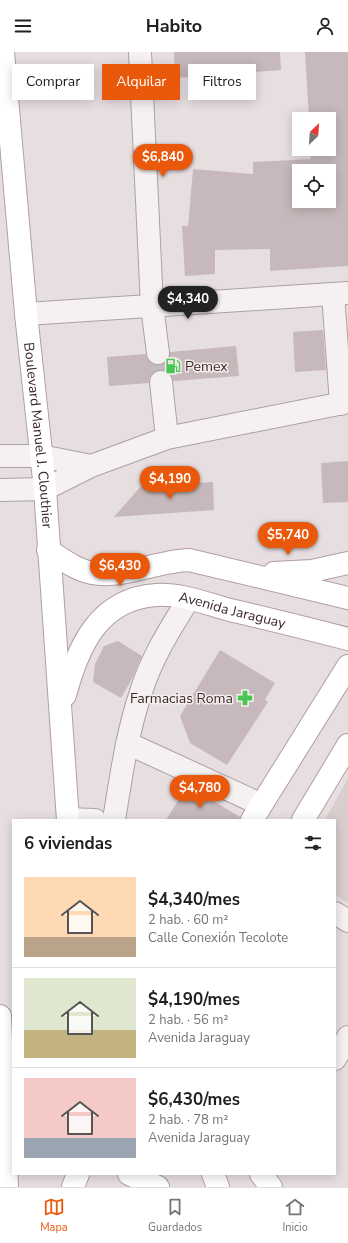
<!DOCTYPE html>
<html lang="es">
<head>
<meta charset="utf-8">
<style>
	:root { --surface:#fff; --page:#f2f2f2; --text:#202124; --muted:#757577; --line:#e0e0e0; --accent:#ea580c }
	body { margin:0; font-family:"Nunito Sans",sans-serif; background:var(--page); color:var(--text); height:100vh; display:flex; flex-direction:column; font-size:15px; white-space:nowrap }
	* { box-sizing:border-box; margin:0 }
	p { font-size:13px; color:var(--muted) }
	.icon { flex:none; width:22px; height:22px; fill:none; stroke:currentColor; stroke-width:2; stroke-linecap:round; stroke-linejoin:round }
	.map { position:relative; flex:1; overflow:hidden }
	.panel { position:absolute; left:12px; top:767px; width:324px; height:356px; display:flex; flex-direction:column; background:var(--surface); border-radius:0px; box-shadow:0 2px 10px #0003 }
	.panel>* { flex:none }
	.top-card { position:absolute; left:12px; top:12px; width:324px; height:36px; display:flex; gap:8px }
	.needle { width:26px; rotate:25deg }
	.controls { position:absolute; left:292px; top:60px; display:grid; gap:8px }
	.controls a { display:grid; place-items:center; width:44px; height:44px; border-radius:0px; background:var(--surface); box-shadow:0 2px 10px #0003; font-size:20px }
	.price { position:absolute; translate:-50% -34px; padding:0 9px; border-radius:14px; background:var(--accent); color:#fff; font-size:13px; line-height:26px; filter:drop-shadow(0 1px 2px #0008) }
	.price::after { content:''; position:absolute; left:50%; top:24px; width:12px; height:9px; margin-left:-6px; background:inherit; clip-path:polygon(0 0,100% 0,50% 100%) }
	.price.selected { background:#222; color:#fff }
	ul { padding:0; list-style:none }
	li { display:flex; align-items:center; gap:12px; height:100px; padding:0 12px }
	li+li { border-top:1px solid var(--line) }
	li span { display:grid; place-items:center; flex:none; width:112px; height:80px; border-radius:0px; color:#555 }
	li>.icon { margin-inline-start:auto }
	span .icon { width:48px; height:48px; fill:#fffc; stroke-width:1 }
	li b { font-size:17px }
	h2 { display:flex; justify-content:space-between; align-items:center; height:48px; padding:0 12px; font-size:17px }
	.pill { padding:0 14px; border-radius:0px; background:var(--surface); box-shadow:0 2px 10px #0003; font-size:14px; line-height:36px }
	.pill.selected { background:var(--accent); color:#fff }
	header { display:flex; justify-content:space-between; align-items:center; height:52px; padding:0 12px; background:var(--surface); font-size:18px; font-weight:700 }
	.dock { display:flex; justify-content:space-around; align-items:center; height:56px; border-top:1px solid var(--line); background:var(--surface); font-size:11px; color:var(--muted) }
	.dock a { display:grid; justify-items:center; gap:2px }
	.dock .selected { color:var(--accent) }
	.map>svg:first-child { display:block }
	.built { fill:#d9cdce }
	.building { fill:#c7b9bb; fill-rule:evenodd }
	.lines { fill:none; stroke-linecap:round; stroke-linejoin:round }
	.minor-tunnel { stroke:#c5babc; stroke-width:22; stroke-dasharray:22 11; stroke-linecap:butt }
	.minor-casing { stroke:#ada0a2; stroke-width:24 }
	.major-casing { stroke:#b29ea2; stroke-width:24 }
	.minor { stroke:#f6f1f1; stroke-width:22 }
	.major { stroke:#fff; stroke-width:22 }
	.labels { text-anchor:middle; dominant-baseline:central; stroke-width:3; stroke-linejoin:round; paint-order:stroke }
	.poi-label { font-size:14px; fill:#3d282b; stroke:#f5eeef; text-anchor:start }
	.street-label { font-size:14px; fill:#3d282b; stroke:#f5eeef }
</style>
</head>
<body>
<header><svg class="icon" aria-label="menu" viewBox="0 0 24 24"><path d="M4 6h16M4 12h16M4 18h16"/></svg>Habito<svg class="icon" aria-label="person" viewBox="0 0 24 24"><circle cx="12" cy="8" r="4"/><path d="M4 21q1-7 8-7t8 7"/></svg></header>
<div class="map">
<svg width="348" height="1135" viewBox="0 0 348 1135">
	<rect width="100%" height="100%" fill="#e7dee0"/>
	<!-- built -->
	<path class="built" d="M 348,726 L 348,851 L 335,843 L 335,768 L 325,768 Z"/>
	<!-- building -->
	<path class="building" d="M 174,0 L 280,0 L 281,18 L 175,26 Z
		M 305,0 L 348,0 L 348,214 L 270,219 L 270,197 L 215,198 L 215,222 L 185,224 L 182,174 L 188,174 L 193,117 L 253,122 L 253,110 L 311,107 L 310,97 L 329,97 L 329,67 L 309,67 ZM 299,119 L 329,119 L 329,149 L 299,149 Z
		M 323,278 L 326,318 L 295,320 L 293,280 Z
		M 236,294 L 239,324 L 173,329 L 171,322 L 166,319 L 160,318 L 153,320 L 150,325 L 149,331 L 109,334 L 107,305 L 146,302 L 148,309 L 153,312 L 159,313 L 166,311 L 169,306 L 170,300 Z
		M 348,409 L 348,450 L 323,451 L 321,411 Z
		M 213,430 L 214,458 L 114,465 L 141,434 Z
		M 118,589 L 142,604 L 132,627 L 121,646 L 93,630 L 95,612 L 104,594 Z
		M 220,598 L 275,631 L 265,648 L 268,650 L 227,713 L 190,691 L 180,664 Z
		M 197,739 L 240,765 L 240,768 L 166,768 L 182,742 Z"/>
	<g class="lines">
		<!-- minor-tunnel -->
		<path class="minor-tunnel" d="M 158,301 L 161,330"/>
		<!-- minor casing -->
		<g class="minor-casing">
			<path id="minor" d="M 140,0 L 152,254 L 158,301
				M 333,242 L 341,352
				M 26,262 L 348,241
				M 161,330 L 167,386
				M 0,404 L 41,404 L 91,414
				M 0,438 L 45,437 L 91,414 L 167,386 L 348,350
				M 127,691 L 260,752
				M 68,767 L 95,768
				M 114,768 C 121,725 127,681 141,640 C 151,607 170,577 188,548
				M 335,861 L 348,869
				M 335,1007 L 348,985"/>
		</g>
		<!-- major casing -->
		<g class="major-casing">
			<g id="major">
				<path id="s1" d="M 3,0 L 26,262 L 45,437 L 68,768"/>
				<path d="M 48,498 C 62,507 76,518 92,521 C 124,527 156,509 189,508 L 348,546"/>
				<path d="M 274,521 L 312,519 L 348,511"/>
				<path id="s2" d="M 65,643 C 78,595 98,547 156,543 C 180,541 207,552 230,558 C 269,567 309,577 348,587"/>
				<path d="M 252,768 L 348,614"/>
				<path d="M 303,768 L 348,693"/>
				<path d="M 0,964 L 7,1135"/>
				<path d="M 129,1122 L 158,1135"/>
				<path d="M 213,1122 L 218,1135"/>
				<path d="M 261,1122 L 271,1135"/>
				<path d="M 73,1135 L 78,1122"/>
			</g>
		</g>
		<!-- minor -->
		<use href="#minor" class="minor"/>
		<!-- major -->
		<use href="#major" class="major"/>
	</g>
	<!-- icons -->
	<defs>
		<g id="fuel-bare" transform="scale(1.2)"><path d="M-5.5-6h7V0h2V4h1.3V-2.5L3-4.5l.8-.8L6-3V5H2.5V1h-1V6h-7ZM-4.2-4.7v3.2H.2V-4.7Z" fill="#48c851" stroke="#f5eeef" stroke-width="2.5" paint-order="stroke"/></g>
		<g id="pharmacy-bare" transform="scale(1.2)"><path d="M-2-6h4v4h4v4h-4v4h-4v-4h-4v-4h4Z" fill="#48c851" stroke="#f5eeef" stroke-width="2.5" paint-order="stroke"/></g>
	</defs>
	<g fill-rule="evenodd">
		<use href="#fuel-bare" x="173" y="314"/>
		<use href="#pharmacy-bare" x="245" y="646"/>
	</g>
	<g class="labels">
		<!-- poi labels -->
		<g class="poi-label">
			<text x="185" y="314">Pemex</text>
			<text x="233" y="646" text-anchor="end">Farmacias Roma</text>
		</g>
		<!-- street labels -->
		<g class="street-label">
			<text stroke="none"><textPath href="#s1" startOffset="385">Boulevard Manuel J. Clouthier</textPath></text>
			<text stroke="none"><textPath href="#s2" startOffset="224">Avenida Jaraguay</textPath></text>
		</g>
	</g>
</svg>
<div class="controls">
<a><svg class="needle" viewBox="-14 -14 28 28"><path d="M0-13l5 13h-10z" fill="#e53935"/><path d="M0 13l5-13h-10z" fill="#757577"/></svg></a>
<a><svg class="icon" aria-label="locate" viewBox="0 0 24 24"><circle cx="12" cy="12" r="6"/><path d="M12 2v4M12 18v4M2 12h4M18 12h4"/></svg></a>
</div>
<b class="price" style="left:163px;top:126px">$6,840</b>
<b class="price selected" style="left:188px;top:268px">$4,340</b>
<b class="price" style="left:170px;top:448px">$4,190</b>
<b class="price" style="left:288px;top:504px">$5,740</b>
<b class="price" style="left:120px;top:535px">$6,430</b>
<b class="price" style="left:200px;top:757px">$4,780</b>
<div class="top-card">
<a class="pill">Comprar</a>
<a class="pill selected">Alquilar</a>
<a class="pill">Filtros</a>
</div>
<section class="panel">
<h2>6 viviendas<svg class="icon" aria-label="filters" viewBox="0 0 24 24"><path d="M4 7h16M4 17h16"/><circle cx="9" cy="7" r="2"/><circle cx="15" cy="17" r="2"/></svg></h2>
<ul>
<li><span style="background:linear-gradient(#ffd9b3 75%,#b9a48a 0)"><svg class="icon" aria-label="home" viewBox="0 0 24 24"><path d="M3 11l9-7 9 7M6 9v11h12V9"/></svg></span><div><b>$4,340/mes</b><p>2 hab. · 60 m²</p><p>Calle Conexión Tecolote</p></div></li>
<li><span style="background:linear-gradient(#dfe7d0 65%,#c2b280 0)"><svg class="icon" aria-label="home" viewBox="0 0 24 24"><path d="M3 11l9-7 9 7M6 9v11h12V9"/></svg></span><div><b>$4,190/mes</b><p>2 hab. · 56 m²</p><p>Avenida Jaraguay</p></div></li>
<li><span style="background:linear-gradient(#f6c9c9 75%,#9aa5b1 0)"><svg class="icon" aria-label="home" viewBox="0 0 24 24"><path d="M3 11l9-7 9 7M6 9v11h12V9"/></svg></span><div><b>$6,430/mes</b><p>2 hab. · 78 m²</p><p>Avenida Jaraguay</p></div></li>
</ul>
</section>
</div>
<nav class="dock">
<a class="selected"><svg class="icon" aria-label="map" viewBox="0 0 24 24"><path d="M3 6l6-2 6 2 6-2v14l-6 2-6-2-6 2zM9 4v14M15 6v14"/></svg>Mapa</a>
<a><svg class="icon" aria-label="saved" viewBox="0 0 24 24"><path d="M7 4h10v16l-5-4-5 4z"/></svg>Guardados</a>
<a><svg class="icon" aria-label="home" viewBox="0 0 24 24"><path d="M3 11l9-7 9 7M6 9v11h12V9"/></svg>Inicio</a>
</nav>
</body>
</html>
